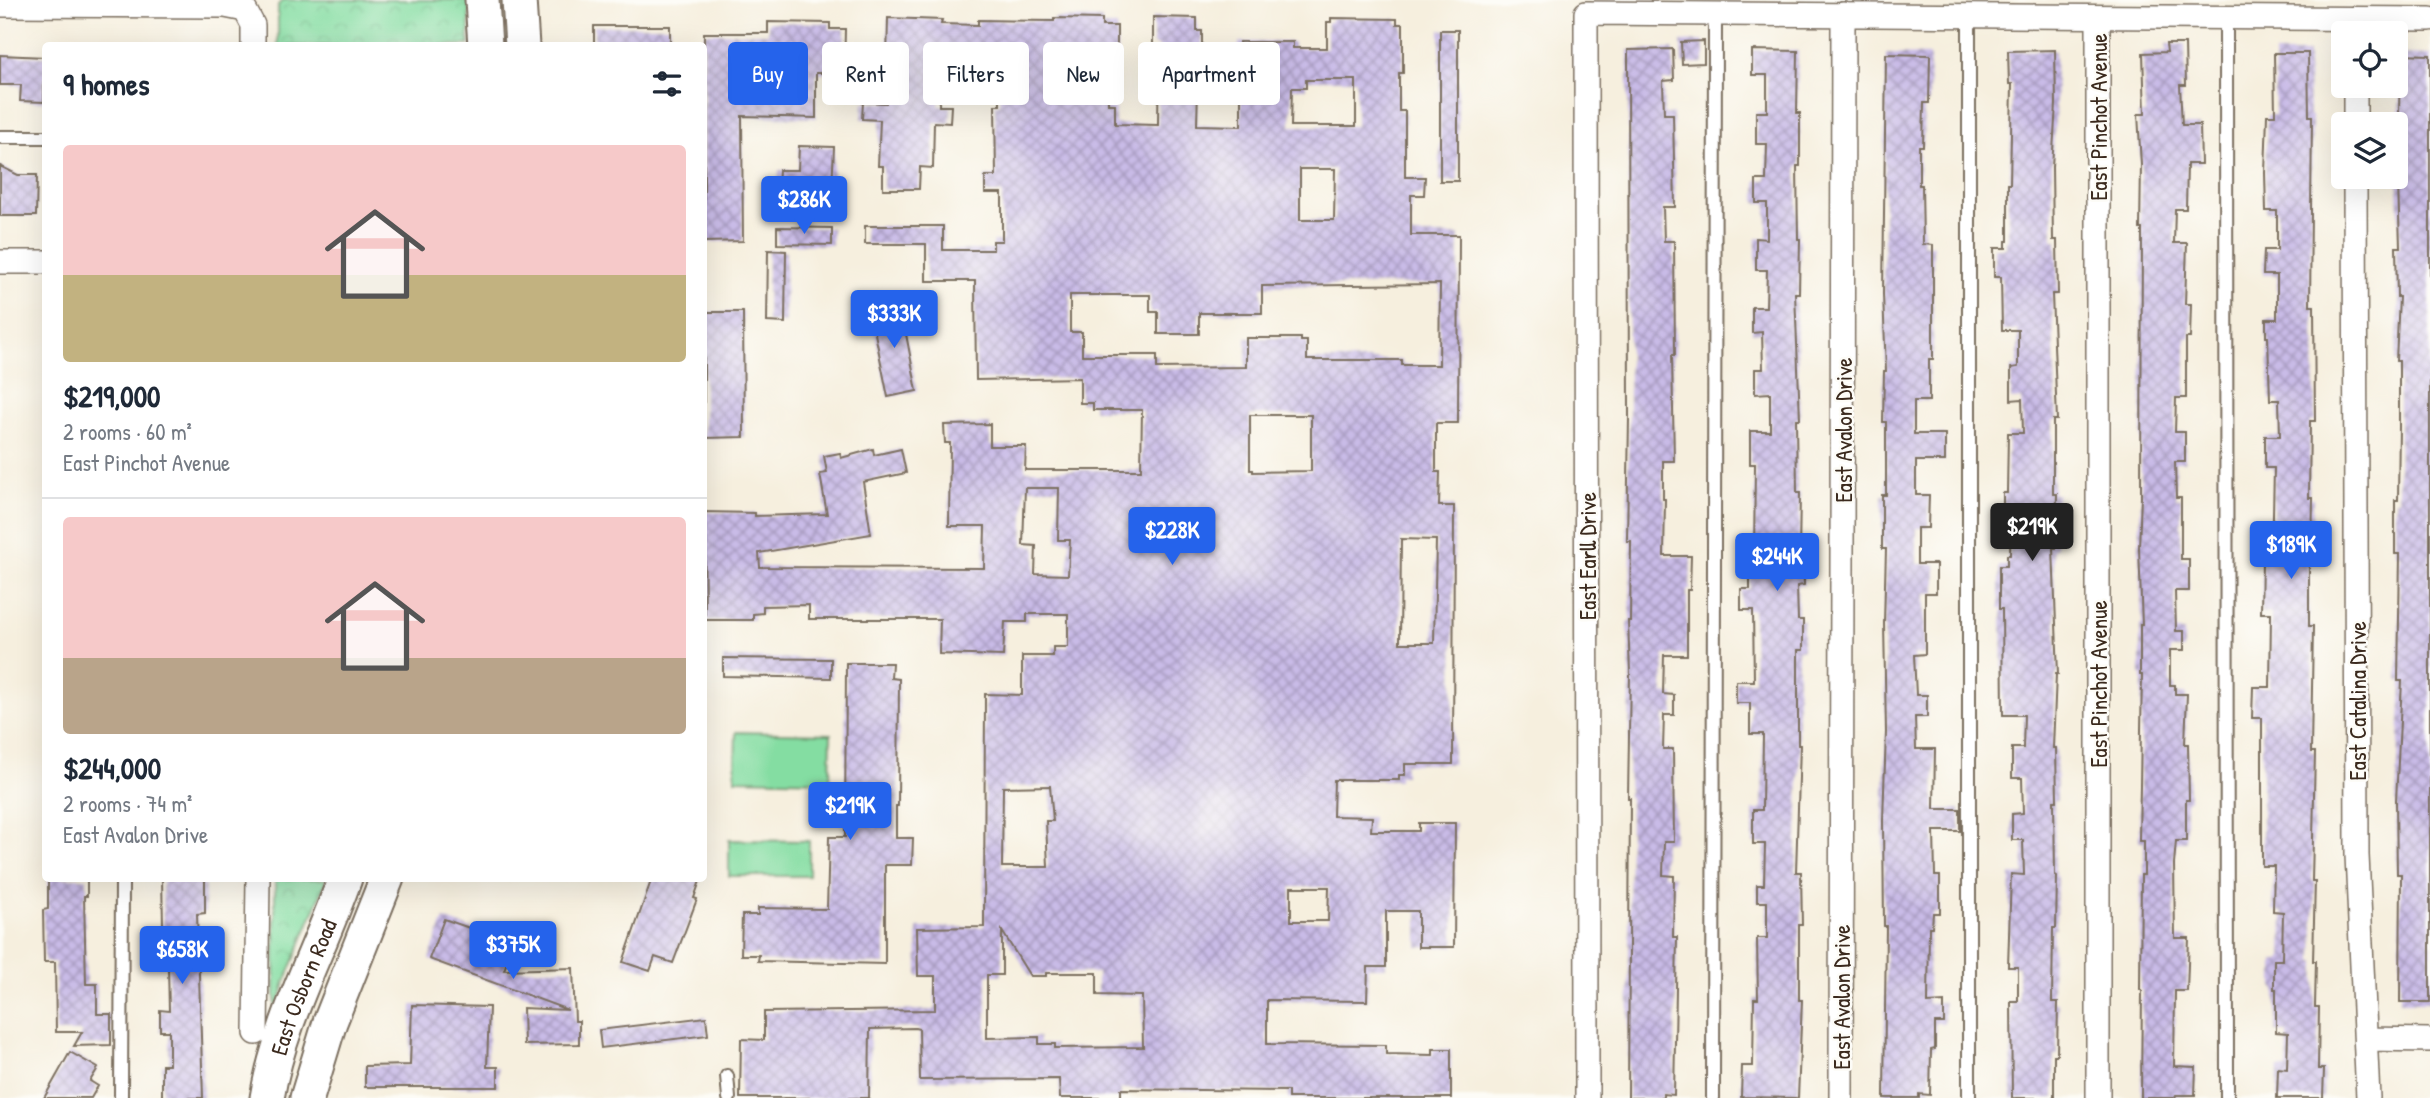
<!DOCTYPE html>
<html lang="en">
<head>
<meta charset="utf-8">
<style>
	:root { --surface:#fff; --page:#f6f6f7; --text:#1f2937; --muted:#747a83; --line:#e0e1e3; --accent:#2563eb }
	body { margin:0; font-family:"Patrick Hand",sans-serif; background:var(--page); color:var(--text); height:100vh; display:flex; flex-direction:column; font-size:26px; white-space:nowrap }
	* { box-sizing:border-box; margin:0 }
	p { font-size:23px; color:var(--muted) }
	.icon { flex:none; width:38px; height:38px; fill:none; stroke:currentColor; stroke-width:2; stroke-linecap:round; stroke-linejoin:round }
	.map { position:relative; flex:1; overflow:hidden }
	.panel { position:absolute; left:42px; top:42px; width:665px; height:840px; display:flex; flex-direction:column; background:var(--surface); border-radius:7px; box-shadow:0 7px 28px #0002 }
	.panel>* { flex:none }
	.hud { position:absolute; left:728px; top:42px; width:665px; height:63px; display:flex; gap:14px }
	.fabs { position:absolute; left:2331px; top:21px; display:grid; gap:14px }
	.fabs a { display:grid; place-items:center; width:77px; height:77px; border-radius:7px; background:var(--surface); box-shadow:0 7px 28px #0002; font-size:35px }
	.price { position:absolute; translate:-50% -60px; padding:0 16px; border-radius:7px; background:var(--accent); color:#fff; font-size:23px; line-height:46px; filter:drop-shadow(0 2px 4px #0008) }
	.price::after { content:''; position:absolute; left:50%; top:42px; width:21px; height:16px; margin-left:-10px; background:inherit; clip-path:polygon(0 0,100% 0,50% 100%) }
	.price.on { background:#222; color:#fff }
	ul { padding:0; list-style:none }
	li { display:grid; align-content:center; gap:14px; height:371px; padding:0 21px }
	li+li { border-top:2px solid var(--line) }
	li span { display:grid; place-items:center; height:217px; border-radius:7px; color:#555 }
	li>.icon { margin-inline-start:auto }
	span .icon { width:126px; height:126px; fill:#fffc; stroke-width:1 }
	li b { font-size:30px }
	h2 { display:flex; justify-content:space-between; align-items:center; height:84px; padding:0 21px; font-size:30px }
	.chip { padding:0 24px; border-radius:7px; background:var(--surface); box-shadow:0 7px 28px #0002; font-size:24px; line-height:63px }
	.chip.on { background:var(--accent); color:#fff }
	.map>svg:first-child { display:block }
	.grass { fill:#84dda2; stroke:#608460; stroke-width:2 }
	.park { fill:url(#park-crowns); stroke:#608460; stroke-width:2 }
	.building { fill:url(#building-cross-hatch); fill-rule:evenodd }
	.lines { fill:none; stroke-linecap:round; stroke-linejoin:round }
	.lane-casing { stroke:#7c6f61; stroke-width:16 }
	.street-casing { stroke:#7c6f61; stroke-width:26 }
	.secondary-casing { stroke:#7c6f61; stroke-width:37 }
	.lane { stroke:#fff; stroke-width:12 }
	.street { stroke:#fff; stroke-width:23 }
	.secondary { stroke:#fff; stroke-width:33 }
	.labels { text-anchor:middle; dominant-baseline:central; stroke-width:5; stroke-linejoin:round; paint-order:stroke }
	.street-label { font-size:23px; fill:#3b2a1e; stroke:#fdfcf7 }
</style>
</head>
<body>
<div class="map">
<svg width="2430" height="1098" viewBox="0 0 2430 1098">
	<defs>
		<pattern id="park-crowns" width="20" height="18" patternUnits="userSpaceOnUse" patternTransform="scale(1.75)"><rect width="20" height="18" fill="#84dda2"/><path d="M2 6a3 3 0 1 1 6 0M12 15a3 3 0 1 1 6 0" fill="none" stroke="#73be8b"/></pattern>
		<pattern id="building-cross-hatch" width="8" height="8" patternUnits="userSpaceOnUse" patternTransform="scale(1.75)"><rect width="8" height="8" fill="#c9bbe7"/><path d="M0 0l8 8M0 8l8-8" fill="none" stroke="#a498bb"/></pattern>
	</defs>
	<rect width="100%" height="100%" fill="#fdfcf7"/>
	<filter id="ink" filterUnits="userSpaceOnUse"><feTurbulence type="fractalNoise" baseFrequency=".0143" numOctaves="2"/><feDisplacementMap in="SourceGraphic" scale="14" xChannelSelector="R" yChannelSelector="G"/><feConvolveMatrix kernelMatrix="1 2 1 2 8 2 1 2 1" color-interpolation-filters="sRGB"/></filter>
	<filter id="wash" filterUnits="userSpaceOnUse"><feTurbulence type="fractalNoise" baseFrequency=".00686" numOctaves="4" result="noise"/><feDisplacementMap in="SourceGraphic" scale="28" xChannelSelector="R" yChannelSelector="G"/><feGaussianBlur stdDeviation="1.57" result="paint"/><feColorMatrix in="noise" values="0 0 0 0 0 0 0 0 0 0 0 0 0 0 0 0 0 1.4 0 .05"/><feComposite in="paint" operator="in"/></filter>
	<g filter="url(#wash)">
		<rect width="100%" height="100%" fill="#f6efde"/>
		<!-- grass -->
		<path class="grass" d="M 736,732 L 831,734 L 830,781 L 735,779 Z
			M 729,840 L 809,841 L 809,876 L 729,876 Z"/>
		<!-- park -->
		<path class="park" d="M 284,0 L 469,0 L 469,45 L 278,46 L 278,5 Z
			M 275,879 L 327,879 L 285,982 L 275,1018 Z"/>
		<g id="blocks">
			<!-- building -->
			<path class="building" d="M 1153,17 L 1197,18 L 1197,31 L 1202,31 L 1202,47 L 1239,47 L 1239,42 L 1293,42 L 1293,48 L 1327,48 L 1327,22 L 1331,22 L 1331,18 L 1397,19 L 1397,24 L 1403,24 L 1403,73 L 1399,73 L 1399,111 L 1405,111 L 1405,177 L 1425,177 L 1424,195 L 1411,195 L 1411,235 L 1459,235 L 1458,423 L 1436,423 L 1436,472 L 1440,472 L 1439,506 L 1454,506 L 1453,764 L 1405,764 L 1405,775 L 1399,775 L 1399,780 L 1334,780 L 1333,816 L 1372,817 L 1371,831 L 1419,831 L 1419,823 L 1455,823 L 1454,947 L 1418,947 L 1418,911 L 1386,911 L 1386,967 L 1368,967 L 1367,1001 L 1267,1000 L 1267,1044 L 1386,1045 L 1386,1054 L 1433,1055 L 1433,1049 L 1451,1049 L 1451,1098 L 1288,1098 L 1288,1091 L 1121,1089 L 1121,1098 L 1060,1098 L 1059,1079 L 920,1080 L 919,1029 L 915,1028 L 870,1029 L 869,1098 L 740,1098 L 741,1039 L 764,1040 L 764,1012 L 935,1010 L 935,976 L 918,976 L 917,928 L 984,927 L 985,694 L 1022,695 L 1022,656 L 1053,656 L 1053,647 L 1068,647 L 1068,614 L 1027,614 L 1027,622 L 1005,622 L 1003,656 L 939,654 L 940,619 L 809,619 L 809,605 L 763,606 L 763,613 L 753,614 L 753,620 L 705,620 L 704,512 L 755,513 L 755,516 L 827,514 L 820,474 L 827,473 L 824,456 L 840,453 L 841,458 L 873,449 L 874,455 L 901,449 L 906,473 L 863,482 L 871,534 L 759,553 L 760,567 L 984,568 L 985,526 L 949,526 L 950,443 L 945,443 L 944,425 L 990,424 L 990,446 L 1026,446 L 1025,470 L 1141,470 L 1142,410 L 1093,410 L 1093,403 L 1080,403 L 1080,378 L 976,380 L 975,281 L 926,281 L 926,244 L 865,244 L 865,226 L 943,226 L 943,250 L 993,250 L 993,241 L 1002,241 L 1002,193 L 985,193 L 985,176 L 996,176 L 995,105 L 1000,105 L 1000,70 L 940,70 L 939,106 L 951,106 L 950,123 L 934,122 L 933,168 L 920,167 L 919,189 L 883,189 L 883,166 L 878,166 L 880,120 L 862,119 L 863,102 L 886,103 L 888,18 L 942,20 L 941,24 L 978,25 L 978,20 L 1054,21 L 1054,18 L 1102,19 L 1102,26 L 1117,26 L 1117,71 L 1108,71 L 1108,104 L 1115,104 L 1115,124 L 1158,125 L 1159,46 L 1153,45 ZM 1306,80 L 1356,80 L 1356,126 L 1291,126 L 1292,88 L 1306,88 ZM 1198,88 L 1241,89 L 1241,126 L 1197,125 ZM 1300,169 L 1335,169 L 1334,220 L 1300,220 ZM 1440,284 L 1439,365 L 1402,365 L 1402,360 L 1307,360 L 1307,341 L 1301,341 L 1301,338 L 1246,338 L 1246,367 L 1157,368 L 1157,355 L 1082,355 L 1082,332 L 1070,332 L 1070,295 L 1150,295 L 1150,312 L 1158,312 L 1158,334 L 1199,334 L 1199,313 L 1262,313 L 1262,286 ZM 1250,415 L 1311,415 L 1311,471 L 1253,472 L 1253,470 L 1250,470 ZM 1025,488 L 1059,488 L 1058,540 L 1070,540 L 1068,575 L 1035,574 L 1036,546 L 1023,545 ZM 1401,539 L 1436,540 L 1434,643 L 1400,643 ZM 1050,786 L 1053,821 L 1046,821 L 1048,867 L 1002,867 L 1003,787 ZM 1291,887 L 1329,887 L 1328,921 L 1291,921 ZM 1002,931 L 1030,976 L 1046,976 L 1046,973 L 1097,973 L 1097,995 L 1142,996 L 1143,1047 L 1055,1048 L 1055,1044 L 1039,1044 L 1039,1037 L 987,1038 L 987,975 L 1002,975 Z
				M 768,22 L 830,23 L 830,29 L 845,29 L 844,73 L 816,73 L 816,118 L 742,116 L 743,241 L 704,242 L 704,33 L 768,33 Z
				M 594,26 L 670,26 L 670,46 L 594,46 Z
				M 1440,30 L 1458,30 L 1458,181 L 1440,181 Z
				M 1704,41 L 1704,63 L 1682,64 L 1681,42 Z
				M 2166,44 L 2185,44 L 2186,85 L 2180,85 L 2182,125 L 2200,125 L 2201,164 L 2187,164 L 2186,209 L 2175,209 L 2174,243 L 2187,243 L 2185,304 L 2191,304 L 2190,338 L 2186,338 L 2186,398 L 2176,398 L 2175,432 L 2185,432 L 2185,462 L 2175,462 L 2176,498 L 2181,498 L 2181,559 L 2189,559 L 2189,591 L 2175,591 L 2176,631 L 2184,631 L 2184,650 L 2170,650 L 2170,685 L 2175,685 L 2175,694 L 2187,694 L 2185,744 L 2188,744 L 2189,800 L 2186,800 L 2186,841 L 2176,841 L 2174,864 L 2175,938 L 2189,938 L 2187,991 L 2175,991 L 2174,1066 L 2196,1067 L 2195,1095 L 2176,1095 L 2175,1098 L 2141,1098 L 2142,990 L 2140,990 L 2141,875 L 2144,875 L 2144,841 L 2139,841 L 2142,675 L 2140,675 L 2140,625 L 2142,625 L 2139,548 L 2141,497 L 2142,229 L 2140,229 L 2141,165 L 2138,114 L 2145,114 L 2143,53 L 2167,52 Z
				M 1673,49 L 1674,80 L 1663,81 L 1664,114 L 1673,114 L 1675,207 L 1663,207 L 1664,241 L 1674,241 L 1675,355 L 1672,355 L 1674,461 L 1663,461 L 1663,499 L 1665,499 L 1664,556 L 1691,556 L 1690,590 L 1687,590 L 1687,655 L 1664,655 L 1663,694 L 1674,695 L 1674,715 L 1664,715 L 1663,749 L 1673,749 L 1674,842 L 1664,842 L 1663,875 L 1674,876 L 1673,937 L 1677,937 L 1674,1095 L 1663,1094 L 1663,1098 L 1628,1098 L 1630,798 L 1628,798 L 1630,673 L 1628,621 L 1630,621 L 1631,541 L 1627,541 L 1629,417 L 1628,50 Z
				M 1752,50 L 1798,51 L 1797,113 L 1800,113 L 1800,166 L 1797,166 L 1798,239 L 1800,239 L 1799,293 L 1795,293 L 1800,419 L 1796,419 L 1797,493 L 1800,493 L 1799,556 L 1803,556 L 1804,585 L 1797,586 L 1798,620 L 1803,620 L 1803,650 L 1798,650 L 1798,745 L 1800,745 L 1796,872 L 1801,872 L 1802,925 L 1799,925 L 1799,1000 L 1802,1000 L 1798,1098 L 1741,1097 L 1742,1066 L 1753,1066 L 1754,999 L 1758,999 L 1757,938 L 1767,938 L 1767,902 L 1757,902 L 1757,885 L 1764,885 L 1765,844 L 1753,844 L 1753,810 L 1762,810 L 1763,734 L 1750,734 L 1750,703 L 1736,703 L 1736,681 L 1754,681 L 1753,610 L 1741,610 L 1741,589 L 1750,589 L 1750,557 L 1754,557 L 1755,464 L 1750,464 L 1750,431 L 1770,431 L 1770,393 L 1755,394 L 1755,369 L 1763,369 L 1762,332 L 1752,333 L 1752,307 L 1766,307 L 1767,270 L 1756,270 L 1756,238 L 1767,239 L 1767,203 L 1756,203 L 1756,180 L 1766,180 L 1767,144 L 1756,144 L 1756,112 L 1767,112 L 1767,75 L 1752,75 Z
				M 2055,50 L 2056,104 L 2052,167 L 2053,240 L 2057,240 L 2058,294 L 2052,294 L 2057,420 L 2053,420 L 2053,494 L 2057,494 L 2056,548 L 2053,548 L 2058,674 L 2056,674 L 2053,748 L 2056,748 L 2057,801 L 2054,801 L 2055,875 L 2057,876 L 2056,928 L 2053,928 L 2052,1002 L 2058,1002 L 2057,1055 L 2054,1055 L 2054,1098 L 2012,1098 L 2011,1001 L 2018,1001 L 2018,967 L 2008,967 L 2011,874 L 2024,875 L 2023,840 L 2012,840 L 2012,814 L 2023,813 L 2022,778 L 2012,778 L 2012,748 L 2023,748 L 2024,715 L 2003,715 L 2002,609 L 1999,609 L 1999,566 L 2007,566 L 2007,555 L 2010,555 L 2011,511 L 2003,511 L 2003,493 L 2007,493 L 2008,433 L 2023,433 L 2022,399 L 2011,400 L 2011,368 L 2018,367 L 2018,330 L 2002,330 L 2001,277 L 1994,277 L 1994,248 L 2006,248 L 2006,241 L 2008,241 L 2008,184 L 2010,184 L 2012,84 L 2009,84 L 2008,51 Z
				M 2274,53 L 2308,53 L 2309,116 L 2312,116 L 2310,306 L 2314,306 L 2315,421 L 2310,421 L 2309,498 L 2313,498 L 2312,548 L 2309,548 L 2309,626 L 2313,626 L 2311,752 L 2315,752 L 2312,881 L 2315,881 L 2313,961 L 2316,961 L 2315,1007 L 2319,1007 L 2318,1069 L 2324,1069 L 2323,1098 L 2277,1098 L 2278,1068 L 2287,1069 L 2288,1033 L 2276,1032 L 2276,989 L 2274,989 L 2274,960 L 2282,960 L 2283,912 L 2273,911 L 2274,866 L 2262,866 L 2262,718 L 2252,718 L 2253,687 L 2270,687 L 2271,613 L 2261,613 L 2262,561 L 2272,561 L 2274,468 L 2265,468 L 2265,436 L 2280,436 L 2279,400 L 2270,400 L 2268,337 L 2266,337 L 2266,319 L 2277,319 L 2277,275 L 2263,275 L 2264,250 L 2277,250 L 2277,211 L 2266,211 L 2265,173 L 2267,115 L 2275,115 Z
				M 1886,54 L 1930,55 L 1929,103 L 1924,103 L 1923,146 L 1919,146 L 1919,185 L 1922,185 L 1923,244 L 1933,245 L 1933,359 L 1929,359 L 1929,401 L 1914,401 L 1914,434 L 1945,434 L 1945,461 L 1916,461 L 1916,495 L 1929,495 L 1928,528 L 1917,528 L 1917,564 L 1936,564 L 1936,593 L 1925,593 L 1925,654 L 1914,655 L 1916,695 L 1927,695 L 1927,717 L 1915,717 L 1916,749 L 1935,749 L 1934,809 L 1960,809 L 1960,831 L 1934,831 L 1935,876 L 1940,876 L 1940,913 L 1933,913 L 1932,927 L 1929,927 L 1928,1003 L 1944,1002 L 1944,1023 L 1935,1023 L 1935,1049 L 1931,1050 L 1930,1095 L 1919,1094 L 1919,1098 L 1884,1098 L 1886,926 L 1884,926 L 1883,821 L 1886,732 L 1884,623 L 1886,549 L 1882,549 L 1882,495 L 1886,495 L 1886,422 L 1883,422 L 1884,371 L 1886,371 L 1883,294 Z
				M 2400,54 L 2430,55 L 2430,1002 L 2400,1002 L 2401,874 L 2397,874 L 2396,801 L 2402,681 L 2398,681 L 2400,554 L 2395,554 L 2395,500 L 2398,500 L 2399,426 L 2399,361 L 2396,361 L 2399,297 L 2397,297 L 2396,247 L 2400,247 L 2396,117 L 2399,117 Z
				M 0,55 L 45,57 L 44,102 L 20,101 L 21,85 L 0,85 Z
				M 799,146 L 834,147 L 832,188 L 778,188 L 779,170 L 798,170 Z
				M 0,166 L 18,175 L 37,175 L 36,216 L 0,216 Z
				M 777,227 L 832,228 L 832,245 L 777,244 Z
				M 768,250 L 786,251 L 785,323 L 767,322 Z
				M 900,303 L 917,391 L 888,397 L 870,309 Z
				M 704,312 L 743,312 L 744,437 L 704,438 Z
				M 723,658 L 831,659 L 831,678 L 723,676 Z
				M 846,663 L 892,663 L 891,678 L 899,679 L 898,806 L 896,806 L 896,838 L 913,838 L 912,865 L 885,865 L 885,964 L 758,961 L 759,955 L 741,955 L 742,915 L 758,915 L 758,908 L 827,909 L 829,837 L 845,837 Z
				M 48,878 L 87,878 L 87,896 L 84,896 L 86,984 L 97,984 L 97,1014 L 111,1014 L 111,1045 L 74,1046 L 82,1032 L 56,1032 L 55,962 L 44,962 L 43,910 L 48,909 Z
				M 162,878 L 205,878 L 205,913 L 197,914 L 203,1098 L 162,1098 L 162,1065 L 169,1065 L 169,1031 L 160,1031 L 160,1010 L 169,1011 L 168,966 L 159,966 L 159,925 L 163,925 Z
				M 652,878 L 701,878 L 694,898 L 697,899 L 673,963 L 655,957 L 650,971 L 623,962 Z
				M 444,919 L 489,935 L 490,933 L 515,941 L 504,970 L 573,968 L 575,1021 L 579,1021 L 579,1044 L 524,1045 L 523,1008 L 568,1010 L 429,959 Z
				M 412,1005 L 489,1007 L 487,1067 L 498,1067 L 498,1087 L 365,1087 L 365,1066 L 410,1065 Z
				M 706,1017 L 708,1035 L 601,1048 L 599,1030 Z
				M 70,1052 L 98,1068 L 90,1081 L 98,1086 L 91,1098 L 44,1098 Z"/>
		</g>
	</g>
	<g filter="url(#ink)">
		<use href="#blocks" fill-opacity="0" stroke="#7c6f61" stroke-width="2"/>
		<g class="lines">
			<!-- lane casing -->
			<g class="lane-casing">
				<path id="lane" d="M 1969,16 L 1969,1098
					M 2226,18 L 2227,1098
					M 0,137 L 46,137
					M 727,1076 L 729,1098
					M 121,1098 L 122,878
					M 1713,1098 L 1715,14"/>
			</g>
			<!-- street casing -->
			<g class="street-casing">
				<path id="street" d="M 0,5 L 225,6 L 245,10 L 253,25 L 253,46
					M 2098,18 L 2098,1098
					M 2355,86 L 2355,124
					M 2355,177 L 2357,855 L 2368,1098
					M 0,262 L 46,262
					M 256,1033 L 258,878
					M 2366,1039 L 2430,1040
					M 1587,1098 L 1586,13 L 2430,19
					M 1841,1098 L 1843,14"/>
			</g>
			<!-- secondary casing -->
			<g class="secondary-casing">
				<g id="secondary">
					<path d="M 482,0 L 485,46"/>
					<path d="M 519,0 L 522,46"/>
					<path id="s1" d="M 267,1098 C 280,1020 319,952 345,878"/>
					<path d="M 307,1098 L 330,1022 L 387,878"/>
				</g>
			</g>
			<!-- lane -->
			<use href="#lane" class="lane"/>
			<!-- street -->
			<use href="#street" class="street"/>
			<!-- secondary -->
			<use href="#secondary" class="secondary"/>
		</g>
	</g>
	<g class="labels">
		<!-- street labels -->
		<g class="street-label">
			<text transform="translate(2098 117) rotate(-90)">East Pinchot Avenue</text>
			<text transform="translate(1843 430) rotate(-90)">East Avalon Drive</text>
			<text transform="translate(1587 556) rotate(-90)">East Earll Drive</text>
			<text transform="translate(2098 684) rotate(-90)">East Pinchot Avenue</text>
			<text transform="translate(2357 701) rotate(-90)">East Catalina Drive</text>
			<text stroke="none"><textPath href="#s1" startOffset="117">East Osborn Road</textPath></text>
			<text transform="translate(1841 997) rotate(-90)">East Avalon Drive</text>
		</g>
	</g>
</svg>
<div class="fabs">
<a><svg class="icon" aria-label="locate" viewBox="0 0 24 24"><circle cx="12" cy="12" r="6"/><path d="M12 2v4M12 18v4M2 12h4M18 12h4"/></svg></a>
<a><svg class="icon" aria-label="layers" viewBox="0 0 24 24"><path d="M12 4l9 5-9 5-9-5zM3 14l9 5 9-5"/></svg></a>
</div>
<b class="price" style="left:804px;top:236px">$286K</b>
<b class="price" style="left:894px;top:350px">$333K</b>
<b class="price on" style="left:2032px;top:563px">$219K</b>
<b class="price" style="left:1172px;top:567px">$228K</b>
<b class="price" style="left:2291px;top:581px">$189K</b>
<b class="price" style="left:1777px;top:593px">$244K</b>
<b class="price" style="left:850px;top:842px">$219K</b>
<b class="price" style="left:513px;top:981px">$375K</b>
<b class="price" style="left:182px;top:986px">$658K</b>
<div class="hud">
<a class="chip on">Buy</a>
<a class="chip">Rent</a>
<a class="chip">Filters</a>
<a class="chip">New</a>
<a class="chip">Apartment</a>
</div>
<section class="panel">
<h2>9 homes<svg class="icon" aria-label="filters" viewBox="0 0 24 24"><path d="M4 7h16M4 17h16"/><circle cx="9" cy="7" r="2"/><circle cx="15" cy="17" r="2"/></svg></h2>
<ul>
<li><span style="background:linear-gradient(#f6c9c9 60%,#c2b280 0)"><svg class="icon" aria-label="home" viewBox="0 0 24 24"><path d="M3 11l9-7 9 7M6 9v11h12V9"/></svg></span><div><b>$219,000</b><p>2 rooms · 60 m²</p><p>East Pinchot Avenue</p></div></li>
<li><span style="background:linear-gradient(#f6c9c9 65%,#b9a48a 0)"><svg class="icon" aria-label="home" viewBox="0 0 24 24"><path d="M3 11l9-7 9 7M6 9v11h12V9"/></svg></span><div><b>$244,000</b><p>2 rooms · 74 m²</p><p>East Avalon Drive</p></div></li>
</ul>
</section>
</div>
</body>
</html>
